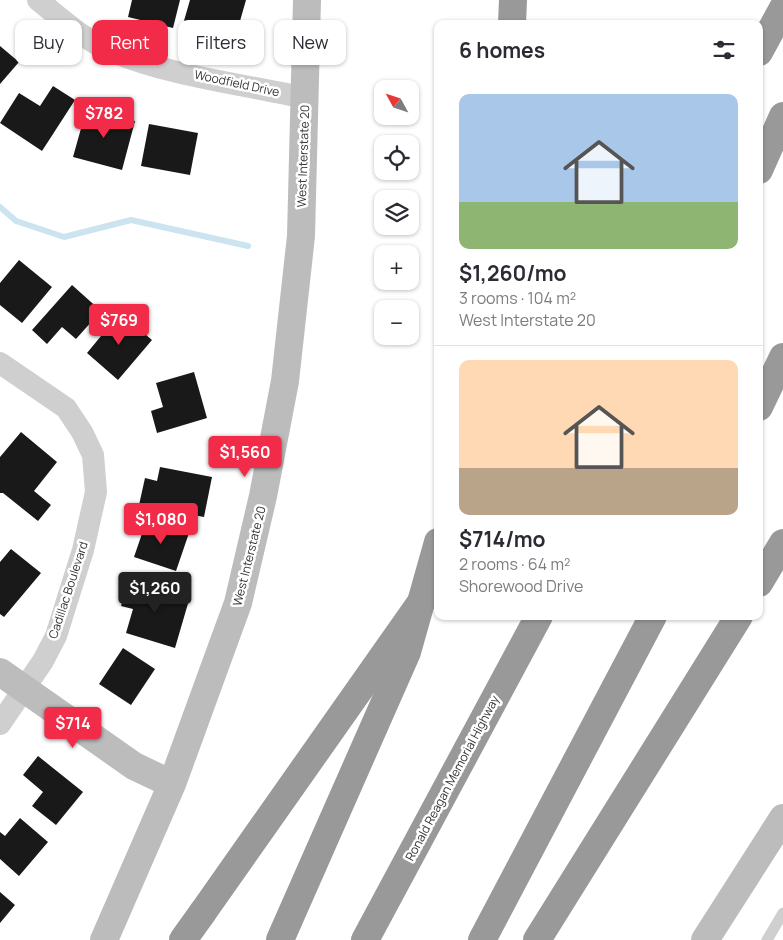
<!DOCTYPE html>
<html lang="en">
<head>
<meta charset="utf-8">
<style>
	:root { --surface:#fff; --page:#f7f7f7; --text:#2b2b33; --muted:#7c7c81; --line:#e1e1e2; --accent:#f22b49 }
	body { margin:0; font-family:Manrope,sans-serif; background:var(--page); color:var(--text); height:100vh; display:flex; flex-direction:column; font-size:19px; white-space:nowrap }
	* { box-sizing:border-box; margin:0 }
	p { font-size:16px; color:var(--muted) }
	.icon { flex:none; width:28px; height:28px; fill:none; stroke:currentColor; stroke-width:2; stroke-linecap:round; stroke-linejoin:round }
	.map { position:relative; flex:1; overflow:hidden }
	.panel { position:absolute; left:434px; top:20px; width:329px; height:600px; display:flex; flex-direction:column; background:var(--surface); border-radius:10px; box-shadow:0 1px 4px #0004 }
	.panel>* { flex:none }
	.top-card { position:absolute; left:15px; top:20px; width:344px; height:45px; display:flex; gap:10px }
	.needle { width:32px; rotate:310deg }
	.tools { position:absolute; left:374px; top:80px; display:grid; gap:10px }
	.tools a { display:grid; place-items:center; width:45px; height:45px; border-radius:10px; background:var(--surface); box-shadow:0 1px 4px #0004; font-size:25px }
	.price { position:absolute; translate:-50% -42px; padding:0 11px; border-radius:5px; background:var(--accent); color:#fff; font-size:16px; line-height:32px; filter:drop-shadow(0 1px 2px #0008) }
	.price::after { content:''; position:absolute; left:50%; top:30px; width:15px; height:11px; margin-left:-8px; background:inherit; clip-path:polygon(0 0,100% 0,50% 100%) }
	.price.active { background:#222; color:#fff }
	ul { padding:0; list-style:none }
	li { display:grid; align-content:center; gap:10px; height:265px; padding:0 25px }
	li+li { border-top:1px solid var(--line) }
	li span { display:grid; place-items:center; height:155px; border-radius:10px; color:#555 }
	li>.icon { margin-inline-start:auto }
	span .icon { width:90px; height:90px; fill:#fffc; stroke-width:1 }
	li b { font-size:21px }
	h2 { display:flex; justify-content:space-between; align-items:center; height:60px; padding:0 25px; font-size:21px }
	.pill { padding:0 18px; border-radius:10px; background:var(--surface); box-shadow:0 1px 4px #0004; font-size:18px; line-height:45px }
	.pill.active { background:var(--accent); color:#fff }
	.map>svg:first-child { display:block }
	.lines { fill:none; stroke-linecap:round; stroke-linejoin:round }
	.stream { stroke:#cbe4f0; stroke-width:6 }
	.building { fill:#191919 }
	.lane { stroke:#cfcfcf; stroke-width:11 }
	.street { stroke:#cfcfcf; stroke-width:22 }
	.secondary { stroke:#bcbcbc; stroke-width:28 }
	.highway { stroke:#999; stroke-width:28 }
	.highway-bridge { stroke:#999; stroke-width:28 }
	.labels { text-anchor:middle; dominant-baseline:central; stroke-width:5; stroke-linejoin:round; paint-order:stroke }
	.street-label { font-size:12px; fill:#323232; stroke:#fff }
</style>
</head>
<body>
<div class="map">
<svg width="783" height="940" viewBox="0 0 783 940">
	<rect width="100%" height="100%" fill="#fff"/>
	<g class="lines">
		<!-- stream -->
		<path class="stream" d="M 0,207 L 16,221 L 64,237 L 131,220 L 248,246"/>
	</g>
	<!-- building -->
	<path class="building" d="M 132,0 L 180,0 L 173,28 L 128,17 Z
		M 190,0 L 246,0 L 238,28 L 210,20 L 205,38 L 181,31 Z
		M 0,46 L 19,62 L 0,84 Z
		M 53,86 L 75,100 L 42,151 L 0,123 L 19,93 L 40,106 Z
		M 87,107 L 135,121 L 122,170 L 73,157 Z
		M 149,124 L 198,133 L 190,175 L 141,166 Z
		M 19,260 L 52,287 L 22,323 L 0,305 L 0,283 Z
		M 72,285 L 101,311 L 76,339 L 62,327 L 47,344 L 32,330 Z
		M 120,313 L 152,340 L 118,380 L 87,353 Z
		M 194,372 L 207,418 L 157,433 L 151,411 L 163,407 L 156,383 Z
		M 21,432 L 57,462 L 34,491 L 51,505 L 38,521 L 3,493 L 0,493 L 0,457 Z
		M 160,467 L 212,477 L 204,517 L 139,505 L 145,478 L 157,481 Z
		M 147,519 L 189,533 L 176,571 L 134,557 Z
		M 11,549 L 41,573 L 4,617 L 0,614 L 0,562 Z
		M 128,582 L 189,600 L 175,648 L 126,633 L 133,609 L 121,606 Z
		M 123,648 L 155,669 L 131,705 L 99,684 Z
		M 38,756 L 83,792 L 56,825 L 32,806 L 43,792 L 23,775 Z
		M 20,818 L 48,842 L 19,876 L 0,859 L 0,832 L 5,836 Z
		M 0,892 L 15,905 L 0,923 Z"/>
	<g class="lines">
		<!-- lane -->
		<path class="lane" d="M 767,940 L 783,913"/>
		<!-- street -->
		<path class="street" d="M 38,0 C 60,18 84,40 111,51 C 170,76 242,84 305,98
			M 0,363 L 66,408 L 82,432 L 93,455 L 96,492 L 83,550 L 56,636 L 43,661 L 0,724"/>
		<!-- secondary -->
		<path class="secondary" d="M 0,672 L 134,766 L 172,784
			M 104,940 L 172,784 L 238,603 L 263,496 L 285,381 L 301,236 L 307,0
			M 705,940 L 783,818"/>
		<!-- highway -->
		<path class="highway" d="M 512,24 L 513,0
			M 759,52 L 783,8
			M 759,170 L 783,116
			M 759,407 L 783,357
			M 759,583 L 783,543
			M 183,940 L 203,912
			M 280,940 L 407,652 L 438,542
			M 365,940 L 539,616
			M 482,940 L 653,616
			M 537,940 L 739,616"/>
		<!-- highway-bridge -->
		<path class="highway-bridge" d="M 203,912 L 438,578"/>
	</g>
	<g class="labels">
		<!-- street labels -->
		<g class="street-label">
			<text transform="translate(237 83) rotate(12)">Woodfield Drive</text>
			<text transform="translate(303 156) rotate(-88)">West Interstate 20</text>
			<text transform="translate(249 556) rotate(-76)">West Interstate 20</text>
			<text transform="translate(68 590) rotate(-72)">Cadillac Boulevard</text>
			<text transform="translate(452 778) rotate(-62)">Ronald Reagan Memorial Highway</text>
		</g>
	</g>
</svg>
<div class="tools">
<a><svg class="needle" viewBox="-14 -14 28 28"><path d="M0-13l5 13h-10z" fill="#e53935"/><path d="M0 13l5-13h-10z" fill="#7c7c81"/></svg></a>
<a><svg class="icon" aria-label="locate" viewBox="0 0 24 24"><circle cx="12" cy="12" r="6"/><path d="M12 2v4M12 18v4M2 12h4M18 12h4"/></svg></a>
<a><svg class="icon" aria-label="layers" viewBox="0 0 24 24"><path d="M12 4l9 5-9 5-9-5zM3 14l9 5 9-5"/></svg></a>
<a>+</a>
<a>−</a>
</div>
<b class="price" style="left:104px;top:139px">$782</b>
<b class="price" style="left:119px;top:346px">$769</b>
<b class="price" style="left:245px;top:478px">$1,560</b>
<b class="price" style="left:161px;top:545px">$1,080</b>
<b class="price active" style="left:155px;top:614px">$1,260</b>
<b class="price" style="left:73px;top:749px">$714</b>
<div class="top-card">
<a class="pill">Buy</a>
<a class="pill active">Rent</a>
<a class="pill">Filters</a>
<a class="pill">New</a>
</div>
<section class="panel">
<h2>6 homes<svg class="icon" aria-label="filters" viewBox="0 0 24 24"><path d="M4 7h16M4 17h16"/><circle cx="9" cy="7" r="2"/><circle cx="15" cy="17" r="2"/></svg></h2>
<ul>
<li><span style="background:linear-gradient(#a9c7e8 70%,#8fb573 0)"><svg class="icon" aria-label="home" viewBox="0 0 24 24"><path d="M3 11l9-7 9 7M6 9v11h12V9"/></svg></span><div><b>$1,260/mo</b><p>3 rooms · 104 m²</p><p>West Interstate 20</p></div></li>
<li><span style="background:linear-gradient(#ffd9b3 70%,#b9a48a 0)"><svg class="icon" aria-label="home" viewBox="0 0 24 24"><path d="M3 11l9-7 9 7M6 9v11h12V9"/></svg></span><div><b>$714/mo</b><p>2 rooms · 64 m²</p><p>Shorewood Drive</p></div></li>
</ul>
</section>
</div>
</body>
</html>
